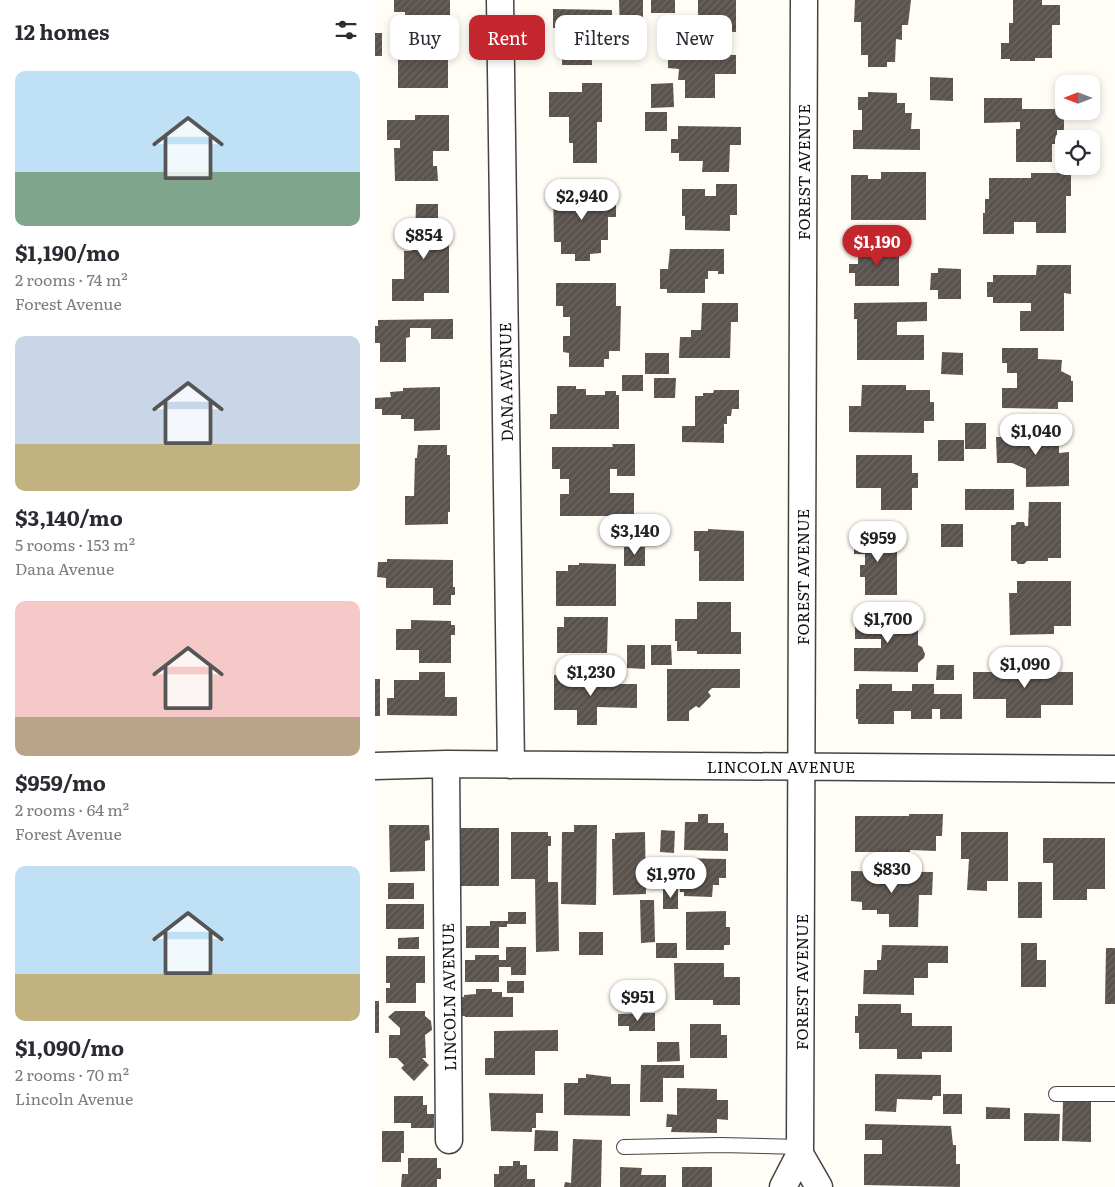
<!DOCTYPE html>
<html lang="en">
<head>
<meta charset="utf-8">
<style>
	:root { --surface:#fff; --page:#f7f7f7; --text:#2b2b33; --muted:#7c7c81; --accent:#c4262e }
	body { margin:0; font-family:Literata,serif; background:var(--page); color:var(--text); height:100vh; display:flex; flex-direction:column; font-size:19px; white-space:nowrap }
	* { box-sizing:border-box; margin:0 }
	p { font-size:16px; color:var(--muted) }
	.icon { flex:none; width:28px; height:28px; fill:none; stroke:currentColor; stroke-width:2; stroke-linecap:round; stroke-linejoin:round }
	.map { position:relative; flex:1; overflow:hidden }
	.side { display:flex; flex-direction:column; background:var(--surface); width:375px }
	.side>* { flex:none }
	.banner { position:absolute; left:15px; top:15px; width:475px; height:45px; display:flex; gap:10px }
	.needle { width:32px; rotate:270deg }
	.tools { position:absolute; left:680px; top:75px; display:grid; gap:10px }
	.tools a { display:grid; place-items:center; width:45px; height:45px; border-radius:10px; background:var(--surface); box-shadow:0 2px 8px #0003; font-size:25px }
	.price { position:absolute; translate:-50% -42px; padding:0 11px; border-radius:18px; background:#fff; color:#222; font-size:16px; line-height:32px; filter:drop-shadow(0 1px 2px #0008) }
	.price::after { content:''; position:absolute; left:50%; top:30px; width:15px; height:11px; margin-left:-8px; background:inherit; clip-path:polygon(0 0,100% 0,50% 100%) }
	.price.selected { background:var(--accent); color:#fff }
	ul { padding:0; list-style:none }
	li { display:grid; align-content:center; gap:10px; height:265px; padding:0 15px }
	li span { display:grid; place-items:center; height:155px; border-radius:10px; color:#555 }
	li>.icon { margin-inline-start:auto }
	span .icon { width:90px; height:90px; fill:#fffc; stroke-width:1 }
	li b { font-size:21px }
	h2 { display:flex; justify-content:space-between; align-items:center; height:60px; padding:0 15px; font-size:21px }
	.chip { padding:0 18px; border-radius:10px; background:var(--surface); box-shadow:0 2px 8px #0003; font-size:18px; line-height:45px }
	.chip.selected { background:var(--accent); color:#fff }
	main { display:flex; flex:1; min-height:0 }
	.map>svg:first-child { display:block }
	.building { fill:url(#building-hatch) }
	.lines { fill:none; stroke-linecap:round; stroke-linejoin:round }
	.lane-casing { stroke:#444; stroke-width:16 }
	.street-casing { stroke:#444; stroke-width:29 }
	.lane { stroke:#fff; stroke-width:14 }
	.street { stroke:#fff; stroke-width:26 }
	.labels { text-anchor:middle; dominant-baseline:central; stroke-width:5; stroke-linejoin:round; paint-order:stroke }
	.street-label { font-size:16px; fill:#111; stroke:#fff }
</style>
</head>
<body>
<main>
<section class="side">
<h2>12 homes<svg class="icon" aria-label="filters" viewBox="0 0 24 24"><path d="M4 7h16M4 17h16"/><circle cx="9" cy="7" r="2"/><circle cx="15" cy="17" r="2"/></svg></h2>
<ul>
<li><span style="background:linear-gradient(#bfe0f5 65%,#7fa58c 0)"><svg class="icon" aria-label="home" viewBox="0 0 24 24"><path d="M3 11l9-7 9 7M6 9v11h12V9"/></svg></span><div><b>$1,190/mo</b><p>2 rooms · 74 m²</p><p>Forest Avenue</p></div></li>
<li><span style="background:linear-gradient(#c9d6e8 70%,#c2b280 0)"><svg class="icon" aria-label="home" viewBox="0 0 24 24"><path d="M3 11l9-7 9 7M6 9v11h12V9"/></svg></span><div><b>$3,140/mo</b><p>5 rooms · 153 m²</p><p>Dana Avenue</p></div></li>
<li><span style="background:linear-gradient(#f6c9c9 75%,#b9a48a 0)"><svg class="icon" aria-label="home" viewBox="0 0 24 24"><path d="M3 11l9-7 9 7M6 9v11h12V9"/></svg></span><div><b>$959/mo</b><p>2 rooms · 64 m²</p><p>Forest Avenue</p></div></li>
<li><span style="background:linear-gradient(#bfe0f5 70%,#c2b280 0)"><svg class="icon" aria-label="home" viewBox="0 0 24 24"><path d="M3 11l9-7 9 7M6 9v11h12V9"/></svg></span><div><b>$1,090/mo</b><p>2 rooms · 70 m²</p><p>Lincoln Avenue</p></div></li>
</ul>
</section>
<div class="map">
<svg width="740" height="1187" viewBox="0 0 740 1187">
	<defs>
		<pattern id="building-hatch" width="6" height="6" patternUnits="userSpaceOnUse" patternTransform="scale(1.25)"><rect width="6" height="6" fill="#5a524d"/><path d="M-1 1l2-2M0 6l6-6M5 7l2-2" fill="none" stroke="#6d6662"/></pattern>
	</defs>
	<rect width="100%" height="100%" fill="#fffdf5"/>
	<!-- building -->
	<path class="building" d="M 19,0 L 75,0 L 75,24 L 49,24 L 49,16 L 30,16 L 30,12 L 19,12 Z
		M 244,0 L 268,0 L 268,31 L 245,31 Z
		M 276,0 L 300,0 L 300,13 L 276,13 Z
		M 323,0 L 361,0 L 361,32 L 323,32 Z
		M 480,0 L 536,0 L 533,25 L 527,25 L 527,40 L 521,39 L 520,62 L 512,62 L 512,67 L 493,67 L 493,55 L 486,55 L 486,22 L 479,22 Z
		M 638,0 L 667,0 L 667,5 L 685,5 L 685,25 L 677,25 L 677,58 L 660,58 L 660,61 L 635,61 L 635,59 L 626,59 L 626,43 L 634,43 L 634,23 L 638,23 Z
		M 178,9 L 237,10 L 237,22 L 229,22 L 229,59 L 217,59 L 217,65 L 187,65 L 188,28 L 178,28 Z
		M 0,33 L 7,33 L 7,56 L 0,56 Z
		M 33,46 L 66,46 L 66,49 L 73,49 L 73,88 L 23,88 L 23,57 L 33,57 Z
		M 293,49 L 339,49 L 338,54 L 361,55 L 361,74 L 340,74 L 340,98 L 310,98 L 310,80 L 303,80 L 304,69 L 293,68 Z
		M 555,77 L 578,78 L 578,101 L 555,100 Z
		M 207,83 L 227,83 L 227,122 L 222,122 L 222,163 L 198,163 L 198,143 L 194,143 L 194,117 L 174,117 L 174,92 L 207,92 Z
		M 298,83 L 299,107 L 276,108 L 276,84 Z
		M 493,92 L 522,93 L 522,103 L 530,103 L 530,113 L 537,113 L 536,129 L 545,129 L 545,150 L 478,149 L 478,130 L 487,130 L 487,110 L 483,110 L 483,97 L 493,97 Z
		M 609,98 L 647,98 L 647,109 L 689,109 L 689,130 L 682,130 L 682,144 L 677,144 L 677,162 L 641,162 L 641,129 L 645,129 L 645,122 L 609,123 Z
		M 270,112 L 292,112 L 292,131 L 270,131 Z
		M 40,115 L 74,115 L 74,151 L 58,151 L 58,166 L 62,166 L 63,181 L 20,181 L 19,148 L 25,148 L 25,140 L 12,140 L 12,120 L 40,120 Z
		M 303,126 L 366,127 L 366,145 L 355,145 L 354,172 L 327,172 L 328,161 L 304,161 L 304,153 L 296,153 L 296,139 L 303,139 Z
		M 506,172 L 551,172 L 551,220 L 476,220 L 476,175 L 493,175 L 493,179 L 506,179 Z
		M 656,173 L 696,173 L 696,196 L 691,196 L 691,233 L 661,233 L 661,222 L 639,222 L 639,234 L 608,234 L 608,213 L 610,213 L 610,199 L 614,199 L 614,178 L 656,178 Z
		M 341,184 L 362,184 L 362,215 L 355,215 L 355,231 L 310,230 L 310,216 L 307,216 L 307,189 L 330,189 L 330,196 L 341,196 Z
		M 203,189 L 203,193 L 210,193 L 210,191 L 230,191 L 230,199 L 241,199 L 241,217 L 233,217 L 233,240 L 226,240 L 226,253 L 215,254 L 215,261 L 200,261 L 200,254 L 186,254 L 186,242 L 179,242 L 178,190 Z
		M 41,204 L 63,204 L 63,238 L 74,238 L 74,293 L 49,293 L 49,301 L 17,301 L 17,279 L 29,279 L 29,251 L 37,251 L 37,238 L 40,238 Z
		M 492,225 L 514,225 L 514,238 L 492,238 Z
		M 483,248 L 524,248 L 524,286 L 480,286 L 480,273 L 474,273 L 474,264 L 483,264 Z
		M 295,249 L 349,249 L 349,274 L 343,274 L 343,271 L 333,271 L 333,279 L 330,279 L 330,293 L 292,293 L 292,289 L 285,289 L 285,269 L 293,269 Z
		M 662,265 L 696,265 L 696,294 L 689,293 L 689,331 L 645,331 L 645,311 L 656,311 L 656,303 L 618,303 L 618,297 L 612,297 L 612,282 L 618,282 L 618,275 L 661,275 Z
		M 563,268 L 586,269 L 586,299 L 563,299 L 563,290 L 555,290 L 556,273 L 563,273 Z
		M 181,283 L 241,283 L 241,306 L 246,306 L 245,351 L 234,351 L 234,359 L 229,359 L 229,367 L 194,367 L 194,353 L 188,352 L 188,336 L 195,336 L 195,317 L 188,317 L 188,306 L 181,306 Z
		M 552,302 L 552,321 L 522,322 L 522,335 L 549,335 L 549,360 L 482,360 L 482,319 L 479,319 L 479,303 Z
		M 327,303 L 363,303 L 363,322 L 356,322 L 355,358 L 304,358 L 305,337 L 316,337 L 316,330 L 326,330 Z
		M 78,319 L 78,339 L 56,339 L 56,328 L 35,328 L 35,337 L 31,338 L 31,362 L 5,362 L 5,343 L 0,343 L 0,326 L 3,326 L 3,320 Z
		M 627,348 L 663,348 L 663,359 L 687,360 L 686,371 L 696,376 L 696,381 L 698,381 L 698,402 L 683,402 L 683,409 L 627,408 L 627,388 L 642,388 L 642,373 L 632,373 L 632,363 L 627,363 Z
		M 567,352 L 588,353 L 588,375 L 566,374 Z
		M 270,353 L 294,353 L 294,374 L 270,374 Z
		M 247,375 L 268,375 L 268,391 L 247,391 Z
		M 279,378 L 301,378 L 300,398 L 279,398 Z
		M 487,385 L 531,385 L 531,390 L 555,390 L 555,402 L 559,402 L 559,421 L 549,421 L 549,433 L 474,432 L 474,406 L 486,406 Z
		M 182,386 L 201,386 L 201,389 L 211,389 L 211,395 L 230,395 L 230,391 L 241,391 L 241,395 L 244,395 L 244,429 L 175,429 L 175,414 L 182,414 Z
		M 65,387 L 65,430 L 39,431 L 39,419 L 26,419 L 26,415 L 7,415 L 7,409 L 0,409 L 0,398 L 16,397 L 15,392 L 28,391 L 28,388 Z
		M 339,390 L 364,390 L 364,409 L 357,409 L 356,416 L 352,416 L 352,424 L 349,424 L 349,443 L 307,442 L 307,426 L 320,426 L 320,396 L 328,396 L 328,393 L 338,393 Z
		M 590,423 L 611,423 L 611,449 L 590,449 Z
		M 684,427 L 684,453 L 694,452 L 694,486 L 651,487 L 651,469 L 637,463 L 622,463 L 621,437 L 638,437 L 638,433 L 648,433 L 648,428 Z
		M 563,440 L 589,440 L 589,461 L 563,461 Z
		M 237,444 L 260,444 L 260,476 L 242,476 L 242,469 L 235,469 L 235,493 L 259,493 L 259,516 L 185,516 L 185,494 L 194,494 L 194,479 L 185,479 L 185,469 L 177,469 L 177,447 L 238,447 Z
		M 43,445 L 72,445 L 72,455 L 75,455 L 75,512 L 73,512 L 73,524 L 30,525 L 30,496 L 39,496 L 40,458 L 42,458 Z
		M 481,455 L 537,455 L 537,473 L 543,473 L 543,488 L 537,488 L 537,510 L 506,510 L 506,488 L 481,488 Z
		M 590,489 L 639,489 L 639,510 L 590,510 Z
		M 654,502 L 686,502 L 686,558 L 673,558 L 673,561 L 652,561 L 649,564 L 643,564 L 641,561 L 636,561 L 636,525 L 640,525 L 642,522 L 649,522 L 650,526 L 653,526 Z
		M 240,524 L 271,524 L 271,544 L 240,544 Z
		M 566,524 L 588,524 L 588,547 L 566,547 Z
		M 333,529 L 369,531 L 369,581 L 324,581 L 324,551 L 319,551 L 319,531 L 333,531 Z
		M 479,535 L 522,535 L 522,595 L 490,595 L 490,577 L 485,577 L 485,565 L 490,565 L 490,554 L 479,554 Z
		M 249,547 L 270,547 L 270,566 L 249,566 Z
		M 12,559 L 78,560 L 78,587 L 80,587 L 80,595 L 76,595 L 76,605 L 58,605 L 58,588 L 11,588 L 11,578 L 2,577 L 3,562 L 12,562 Z
		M 204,563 L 241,564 L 241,606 L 181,606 L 181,571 L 193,571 L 193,565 L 204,565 Z
		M 642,581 L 696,581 L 696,626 L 679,626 L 679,634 L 635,635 L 634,593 L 642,593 Z
		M 322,602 L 356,602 L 356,632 L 366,632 L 366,654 L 322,654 L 322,651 L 302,651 L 302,641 L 300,641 L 300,619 L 322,619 Z
		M 480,615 L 543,615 L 543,645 L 547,647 L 550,654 L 549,658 L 543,663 L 543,672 L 479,671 L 479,648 L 506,648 L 506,639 L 480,639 Z
		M 189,617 L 233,617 L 232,653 L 182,653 L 182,627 L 189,627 Z
		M 36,620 L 76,621 L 76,625 L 80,625 L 80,635 L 76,635 L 76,663 L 44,663 L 44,650 L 21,650 L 21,629 L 36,629 Z
		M 252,645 L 270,645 L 270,669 L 252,668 Z
		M 276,645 L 296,645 L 297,665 L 276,665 Z
		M 562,665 L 579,665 L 579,680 L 561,680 Z
		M 632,667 L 675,667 L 675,672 L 698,672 L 698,705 L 666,705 L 666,718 L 631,718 L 631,699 L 598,699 L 598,672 L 632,672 Z
		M 292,669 L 365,669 L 365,688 L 337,688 L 333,692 L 336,696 L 324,708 L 321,706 L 314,711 L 314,721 L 292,721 Z
		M 44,672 L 70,672 L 70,697 L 82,697 L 82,716 L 12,715 L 12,698 L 19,698 L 19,680 L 44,680 Z
		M 179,675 L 209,675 L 209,684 L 262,684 L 262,708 L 222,707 L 222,725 L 202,725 L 202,710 L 179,710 Z
		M 0,679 L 5,679 L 5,716 L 0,716 Z
		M 484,684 L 517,684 L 517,691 L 537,691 L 537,684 L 559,684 L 559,694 L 587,694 L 587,719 L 565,719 L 565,709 L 557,709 L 557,719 L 536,719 L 536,711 L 519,711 L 519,724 L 483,724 L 483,719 L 481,719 L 481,689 L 484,689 Z
		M 323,814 L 333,814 L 333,823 L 349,823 L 349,833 L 353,833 L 353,851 L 309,850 L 310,822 L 323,822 Z
		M 534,814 L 568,814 L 567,836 L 561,836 L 561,851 L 535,850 L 535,852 L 480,852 L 480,816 L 534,816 Z
		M 14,825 L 54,825 L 55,840 L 50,841 L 50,871 L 15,872 Z
		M 199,825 L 222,825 L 221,905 L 186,904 L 187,832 L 199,832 Z
		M 79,828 L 124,828 L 124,886 L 79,886 Z
		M 286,830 L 300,831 L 299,853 L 285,852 Z
		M 136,832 L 173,832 L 173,836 L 176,836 L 176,846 L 173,846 L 173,882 L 183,882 L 184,951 L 161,952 L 160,879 L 136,879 Z
		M 270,832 L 271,894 L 238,895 L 237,839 L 240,839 L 240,833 Z
		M 586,832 L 633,832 L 633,881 L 612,881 L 612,891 L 592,890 L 594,859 L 586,859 Z
		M 668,838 L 730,838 L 730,889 L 712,889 L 712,900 L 678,900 L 678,863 L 668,863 Z
		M 302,858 L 351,859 L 351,878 L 344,878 L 344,885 L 338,885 L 337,897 L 309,896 L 309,892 L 305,892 L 305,873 L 302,873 Z
		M 476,871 L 558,872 L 557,895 L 544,895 L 543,927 L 514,927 L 514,914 L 502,914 L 502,910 L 487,910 L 487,902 L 476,901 Z
		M 643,882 L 667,882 L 667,918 L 643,918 Z
		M 13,883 L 39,883 L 39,899 L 13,899 Z
		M 303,888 L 303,909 L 288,909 L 288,889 Z
		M 265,900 L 279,900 L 280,942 L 266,943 Z
		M 11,904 L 49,904 L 49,929 L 11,929 Z
		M 351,911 L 351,927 L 355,927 L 355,945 L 349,945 L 349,950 L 311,950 L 311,912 Z
		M 133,912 L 151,912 L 151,924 L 132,924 L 132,927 L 124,927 L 124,948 L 91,948 L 91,926 L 115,926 L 115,921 L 133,921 Z
		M 204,932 L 228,932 L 228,955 L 204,955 Z
		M 44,937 L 44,949 L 23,949 L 23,938 Z
		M 281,943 L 302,943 L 302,958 L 281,958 Z
		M 646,943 L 662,943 L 662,960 L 671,960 L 671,987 L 646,987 Z
		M 507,945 L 573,946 L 573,963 L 553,963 L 553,978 L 539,978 L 539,995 L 488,994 L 489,970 L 502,970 L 502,960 L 506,960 Z
		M 131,947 L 151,947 L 151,975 L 136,975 L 136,967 L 124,967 L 124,982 L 90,982 L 90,960 L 100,960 L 100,955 L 124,955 L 124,960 L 131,960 Z
		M 731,948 L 740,948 L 740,1004 L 730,1004 Z
		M 11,956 L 50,956 L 50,983 L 41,983 L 41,1003 L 11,1003 L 11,988 L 15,988 L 15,983 L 11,983 Z
		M 299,963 L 349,963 L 349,977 L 365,977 L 365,1005 L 338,1005 L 338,1000 L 300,1000 Z
		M 132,981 L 149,981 L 149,993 L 132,993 Z
		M 101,989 L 117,989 L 117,992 L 127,992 L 127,997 L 138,997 L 138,1017 L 90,1017 L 90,1016 L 84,1016 L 84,997 L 89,997 L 89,995 L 101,994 Z
		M 0,1001 L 4,1001 L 4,1033 L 0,1033 Z
		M 483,1004 L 526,1004 L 526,1013 L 537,1013 L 537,1026 L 577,1026 L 577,1052 L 547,1052 L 547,1059 L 522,1059 L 522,1049 L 484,1049 L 484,1033 L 480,1033 L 480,1016 L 483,1016 Z
		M 20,1011 L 50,1011 L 50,1016 L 56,1021 L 57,1030 L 50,1035 L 51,1058 L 47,1058 L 54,1065 L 39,1081 L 26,1068 L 29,1065 L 22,1058 L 14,1058 L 14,1035 L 25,1035 L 25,1028 L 13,1017 Z
		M 280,1013 L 280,1031 L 254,1031 L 254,1026 L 243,1026 L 243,1014 Z
		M 315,1024 L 346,1024 L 346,1035 L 352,1035 L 352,1058 L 315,1058 Z
		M 183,1030 L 183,1051 L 160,1051 L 160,1075 L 110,1075 L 110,1058 L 119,1058 L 119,1031 Z
		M 282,1042 L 304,1042 L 305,1061 L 282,1062 Z
		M 266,1065 L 309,1065 L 309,1078 L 288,1078 L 288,1102 L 265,1102 Z
		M 211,1074 L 236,1077 L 236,1084 L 255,1084 L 255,1116 L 189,1115 L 189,1083 L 203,1083 L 203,1078 L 211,1078 Z
		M 500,1074 L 566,1075 L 566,1096 L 558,1096 L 557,1100 L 522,1099 L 521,1112 L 500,1111 Z
		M 302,1088 L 342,1089 L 342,1100 L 353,1100 L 353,1120 L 342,1119 L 342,1133 L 296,1132 L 297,1127 L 291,1127 L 292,1114 L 302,1115 Z
		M 114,1093 L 168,1094 L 168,1113 L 161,1113 L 161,1128 L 157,1128 L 157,1132 L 116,1131 Z
		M 568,1094 L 587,1094 L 587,1114 L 568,1114 Z
		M 19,1096 L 48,1096 L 48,1105 L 52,1105 L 52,1114 L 59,1114 L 59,1128 L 36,1128 L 36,1123 L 19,1123 Z
		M 688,1101 L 716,1101 L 716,1142 L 687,1141 Z
		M 611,1107 L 635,1108 L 635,1119 L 611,1119 Z
		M 649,1113 L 685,1114 L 684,1141 L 649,1141 Z
		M 490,1124 L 576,1126 L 578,1145 L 581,1145 L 581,1164 L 585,1164 L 585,1187 L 489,1185 L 489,1154 L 507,1154 L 507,1140 L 490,1140 Z
		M 160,1130 L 183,1131 L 183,1151 L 159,1151 Z
		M 7,1131 L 29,1131 L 29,1153 L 26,1153 L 26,1162 L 7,1162 Z
		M 198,1139 L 227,1140 L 226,1187 L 189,1187 L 190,1182 L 196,1183 Z
		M 33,1158 L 62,1158 L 62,1168 L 66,1168 L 66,1179 L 62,1179 L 62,1187 L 26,1187 L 27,1174 L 33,1174 Z
		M 138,1161 L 145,1161 L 145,1165 L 152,1165 L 152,1179 L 160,1179 L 160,1187 L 119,1187 L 119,1174 L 124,1174 L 124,1166 L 138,1166 Z
		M 245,1167 L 267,1168 L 266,1175 L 291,1175 L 291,1187 L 245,1187 Z
		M 307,1167 L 337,1167 L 337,1187 L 307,1187 Z"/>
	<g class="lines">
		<!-- lane casing -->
		<g class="lane-casing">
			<path id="lane" d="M 681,1094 L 740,1094
				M 249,1147 L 345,1145 L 425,1147"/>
		</g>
		<!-- street casing -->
		<g class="street-casing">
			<path id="street" d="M 125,0 L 136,765
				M 71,764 L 74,1140
				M 0,766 L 71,764 L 740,769
				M 425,1154 L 444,1187
				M 408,1187 L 425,1154 L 429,0"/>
		</g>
		<!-- lane -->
		<use href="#lane" class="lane"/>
		<!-- street -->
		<use href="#street" class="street"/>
	</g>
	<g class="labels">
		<!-- street labels -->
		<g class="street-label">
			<text transform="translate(428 172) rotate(-90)">FOREST AVENUE</text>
			<text transform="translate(130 382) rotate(-91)">DANA AVENUE</text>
			<text transform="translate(427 577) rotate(-90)">FOREST AVENUE</text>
			<text x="406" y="766">LINCOLN AVENUE</text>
			<text transform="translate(426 982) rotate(-90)">FOREST AVENUE</text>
			<text transform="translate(73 997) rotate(-91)">LINCOLN AVENUE</text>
		</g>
	</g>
</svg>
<div class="tools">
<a><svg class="needle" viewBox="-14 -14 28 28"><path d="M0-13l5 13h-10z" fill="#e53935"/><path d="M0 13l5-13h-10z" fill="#7c7c81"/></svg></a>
<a><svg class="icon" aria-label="locate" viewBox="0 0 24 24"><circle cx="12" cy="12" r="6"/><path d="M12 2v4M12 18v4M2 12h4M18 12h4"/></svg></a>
</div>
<b class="price" style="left:207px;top:221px">$2,940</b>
<b class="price" style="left:49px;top:260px">$854</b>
<b class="price selected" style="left:502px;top:267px">$1,190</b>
<b class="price" style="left:661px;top:456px">$1,040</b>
<b class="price" style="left:260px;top:556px">$3,140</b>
<b class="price" style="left:503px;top:563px">$959</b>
<b class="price" style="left:513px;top:644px">$1,700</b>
<b class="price" style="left:650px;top:689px">$1,090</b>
<b class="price" style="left:216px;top:697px">$1,230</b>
<b class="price" style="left:517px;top:894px">$830</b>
<b class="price" style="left:296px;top:899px">$1,970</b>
<b class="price" style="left:263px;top:1022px">$951</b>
<div class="banner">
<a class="chip">Buy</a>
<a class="chip selected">Rent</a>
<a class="chip">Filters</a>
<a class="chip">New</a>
</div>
</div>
</main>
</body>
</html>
